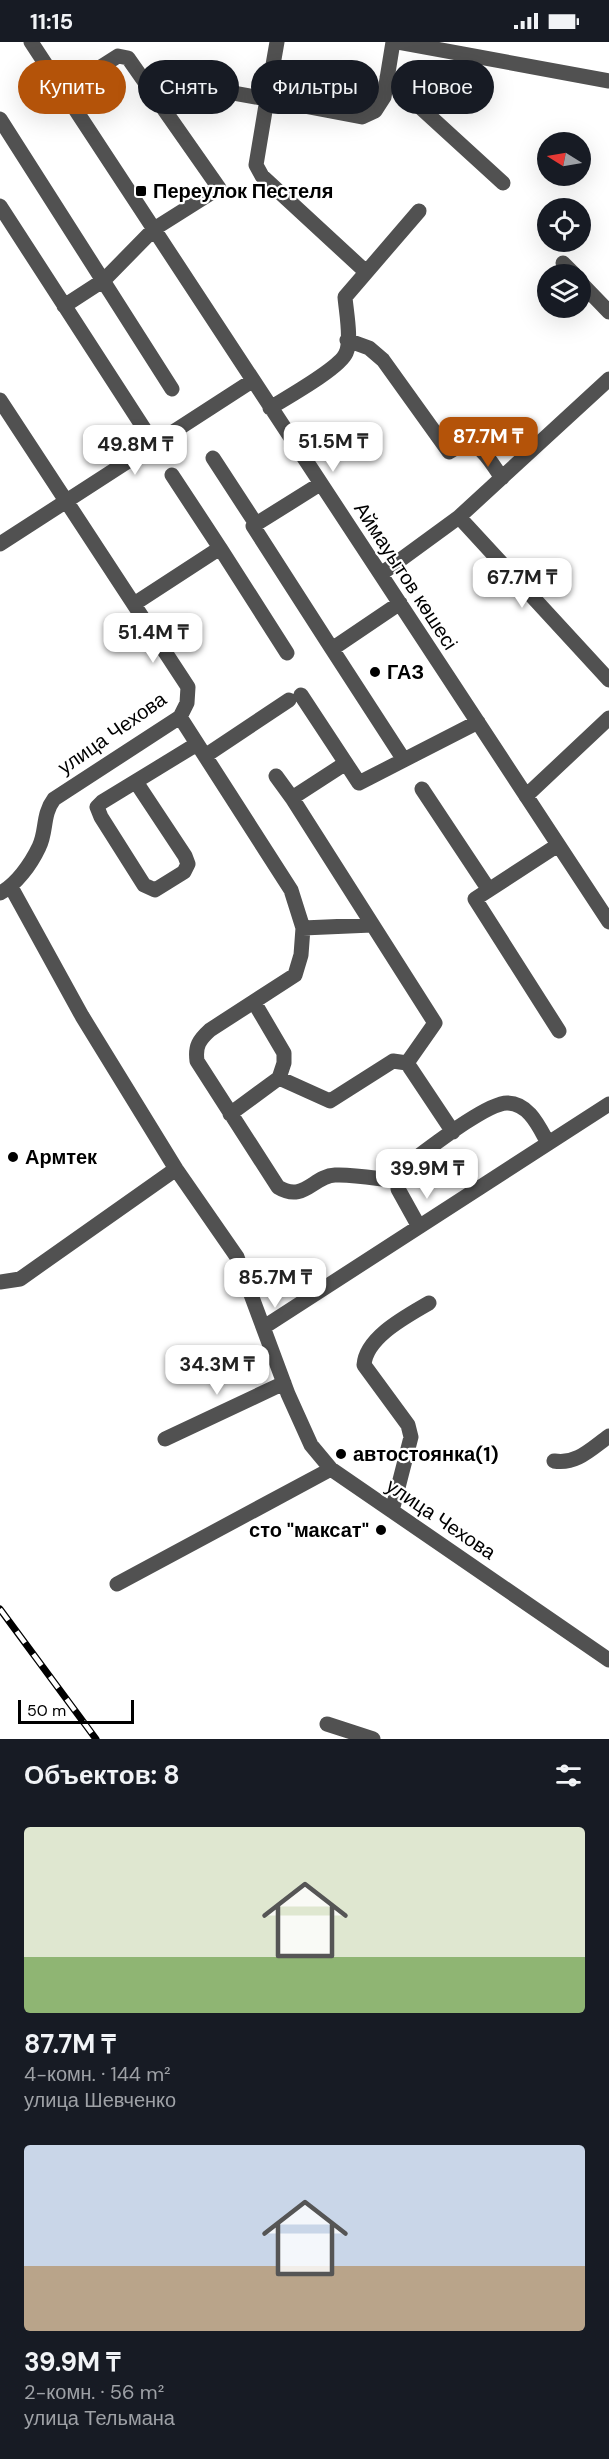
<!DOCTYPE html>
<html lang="ru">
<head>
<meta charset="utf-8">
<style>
	:root { --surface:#171b24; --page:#20242c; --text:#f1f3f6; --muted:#9ea1a6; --accent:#b45309 }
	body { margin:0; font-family:"DM Sans",sans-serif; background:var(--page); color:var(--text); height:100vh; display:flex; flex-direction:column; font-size:22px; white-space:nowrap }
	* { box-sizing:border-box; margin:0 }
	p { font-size:20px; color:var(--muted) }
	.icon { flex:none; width:33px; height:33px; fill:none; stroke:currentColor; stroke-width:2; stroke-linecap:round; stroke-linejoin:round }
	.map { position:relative; height:1697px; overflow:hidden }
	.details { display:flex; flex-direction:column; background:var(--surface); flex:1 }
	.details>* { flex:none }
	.banner { position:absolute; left:18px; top:18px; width:573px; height:54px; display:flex; gap:12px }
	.needle { width:39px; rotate:281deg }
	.buttons { position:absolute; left:537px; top:90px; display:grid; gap:12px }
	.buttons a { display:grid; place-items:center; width:54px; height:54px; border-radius:50%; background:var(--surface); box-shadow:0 6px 24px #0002; font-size:30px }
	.scale { position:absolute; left:18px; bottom:15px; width:116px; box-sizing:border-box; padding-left:6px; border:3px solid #000; border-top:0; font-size:16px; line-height:21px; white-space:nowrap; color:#000; -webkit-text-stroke:4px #fff; paint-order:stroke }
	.price { position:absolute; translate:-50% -51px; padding:0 14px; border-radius:12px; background:#fff; color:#222; font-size:20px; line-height:39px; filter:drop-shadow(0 2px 3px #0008) }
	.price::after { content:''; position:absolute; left:50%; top:36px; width:18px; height:14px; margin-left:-9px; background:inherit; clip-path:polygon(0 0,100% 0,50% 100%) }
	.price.on { background:var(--accent); color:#fff }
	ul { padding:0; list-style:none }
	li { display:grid; align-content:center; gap:12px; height:318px; padding:0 24px }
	li span { display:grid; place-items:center; height:186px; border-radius:6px; color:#555 }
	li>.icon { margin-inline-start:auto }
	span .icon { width:108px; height:108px; fill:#fffc; stroke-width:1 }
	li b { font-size:26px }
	h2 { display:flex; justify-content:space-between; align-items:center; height:72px; padding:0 24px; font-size:26px }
	.tag { padding:0 21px; border-radius:27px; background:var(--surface); box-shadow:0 6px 24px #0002; font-size:21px; line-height:54px }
	.tag.on { background:var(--accent); color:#fff }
	.status { display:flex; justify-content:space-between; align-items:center; height:42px; padding:0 30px; background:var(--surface); direction:ltr }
	.status svg { height:16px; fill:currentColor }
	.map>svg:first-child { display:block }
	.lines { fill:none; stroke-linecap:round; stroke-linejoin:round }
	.minor { stroke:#515151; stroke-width:15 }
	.rail-casing { stroke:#000; stroke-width:7 }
	.rail { stroke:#fff; stroke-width:4.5; stroke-dasharray:14; stroke-linecap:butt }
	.poi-dot { fill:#000; stroke:#fff; stroke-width:2 }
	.labels { text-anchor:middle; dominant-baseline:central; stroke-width:4.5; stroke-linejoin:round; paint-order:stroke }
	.poi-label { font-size:20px; font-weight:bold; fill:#000; stroke:#fff; text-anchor:start }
	.street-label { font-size:20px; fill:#000; stroke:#fff }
</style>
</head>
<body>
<div class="status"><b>11:15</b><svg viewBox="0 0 49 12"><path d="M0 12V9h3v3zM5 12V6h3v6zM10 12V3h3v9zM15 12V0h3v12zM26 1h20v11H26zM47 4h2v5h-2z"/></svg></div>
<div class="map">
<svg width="609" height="1697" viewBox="0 0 609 1697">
	<rect width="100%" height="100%" fill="#fff"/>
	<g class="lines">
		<!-- minor -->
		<path class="minor" d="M 31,0 L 609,880
			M 277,0 L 267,57 L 362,75 L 375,69 L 384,55 L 393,0
			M 398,0 L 609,39
			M 387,35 L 503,141
			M 189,43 L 267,57 L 256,123 L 262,134 L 366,230
			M 63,49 L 118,14 L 128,16 L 219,146 L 154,187 L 104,238 L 64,264
			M 0,77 L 172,347
			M 0,164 L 154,402
			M 563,221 L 574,232
			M 580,240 L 609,270
			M 347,298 L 369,306 L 383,318 L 449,410 C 478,391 486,414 502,436
			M 0,358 L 188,645 L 187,661 L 180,675 L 54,757 C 42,773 47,789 39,805 C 31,822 16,843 0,851
			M 270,366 C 286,356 340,326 346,311 C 352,298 346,269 345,255 L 419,169
			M 213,416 L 256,482
			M 320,442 L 253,484 L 332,607 L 400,561
			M 459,475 L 609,638
			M 0,502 L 252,339
			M 220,506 L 287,611
			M 381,532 L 459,475 L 609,337
			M 134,562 L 220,506 L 172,433
			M 332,607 L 404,718
			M 301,653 L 359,741 L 478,680
			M 180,675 L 291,848 L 303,886 L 301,913 L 295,933 L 210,988 C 199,998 195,1004 197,1019 L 278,1145 C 304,1161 313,1134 335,1133 C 355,1132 378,1137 398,1139
			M 205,714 L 289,658
			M 276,734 L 292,756 L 346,721
			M 136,740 L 185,814 L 188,822 L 184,830 L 155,848 L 144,843 L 101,775 L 97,765 L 102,760 L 197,702
			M 422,747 L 489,848
			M 526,754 L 609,676
			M 292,756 L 435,981 L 407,1021 L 453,1090
			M 558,803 L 475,857 L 559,989
			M 11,845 L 82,974 L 176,1127 L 237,1215 L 288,1352 L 311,1403 L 331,1427 L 609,1618
			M 303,886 L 372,883
			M 254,960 L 284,1011 L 284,1021 L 279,1036 L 330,1059 L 393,1019 L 407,1021
			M 230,1072 L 279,1036
			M 418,1183 L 398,1147 L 401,1127 C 421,1113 485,1061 507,1061 C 529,1061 539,1085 548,1101
			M 0,1240 L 20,1237 L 176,1127
			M 264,1285 L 609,1062
			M 165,1397 L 284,1341
			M 554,1419 C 576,1423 591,1407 609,1394
			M 392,1469 L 411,1395 L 408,1383 L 364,1323 C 366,1295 407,1274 429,1261
			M 117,1542 L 331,1427
			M 327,1682 L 373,1697"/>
		<!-- rail casing -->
		<g class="rail-casing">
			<path id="rail" d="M 0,1567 L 96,1697"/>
		</g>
		<!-- rail -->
		<use href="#rail" class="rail"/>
	</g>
	<!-- markers -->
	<g class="poi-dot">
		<rect x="135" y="143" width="12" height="12" rx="3"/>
		<circle cx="375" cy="630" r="6"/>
		<circle cx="13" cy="1115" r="6"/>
		<circle cx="341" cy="1412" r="6"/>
		<circle cx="381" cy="1488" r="6"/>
	</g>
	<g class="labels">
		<!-- poi labels -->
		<g class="poi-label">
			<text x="153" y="149">Переулок Пестеля</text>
			<text x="387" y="630">ГАЗ</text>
			<text x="25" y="1115">Армтек</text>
			<text x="353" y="1412">автостоянка(1)</text>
			<text x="369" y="1488" text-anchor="end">сто "максат"</text>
		</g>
		<!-- street labels -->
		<g class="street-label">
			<text transform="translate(406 534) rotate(57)">Аймауытов көшесі</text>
			<text transform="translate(112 691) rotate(-35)">улица Чехова</text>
			<text transform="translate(441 1477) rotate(34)">улица Чехова</text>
		</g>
	</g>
</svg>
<div class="buttons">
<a><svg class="needle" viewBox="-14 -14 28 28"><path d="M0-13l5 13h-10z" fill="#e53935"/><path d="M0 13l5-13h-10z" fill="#9ea1a6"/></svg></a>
<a><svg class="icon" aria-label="locate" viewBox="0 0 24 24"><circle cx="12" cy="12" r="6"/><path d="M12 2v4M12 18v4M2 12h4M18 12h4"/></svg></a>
<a><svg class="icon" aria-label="layers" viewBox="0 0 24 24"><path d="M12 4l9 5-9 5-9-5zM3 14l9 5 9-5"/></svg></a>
</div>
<div class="scale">50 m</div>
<b class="price on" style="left:488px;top:426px">87.7M ₸</b>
<b class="price" style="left:333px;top:431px">51.5M ₸</b>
<b class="price" style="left:135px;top:434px">49.8M ₸</b>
<b class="price" style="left:522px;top:567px">67.7M ₸</b>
<b class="price" style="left:153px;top:622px">51.4M ₸</b>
<b class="price" style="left:427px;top:1158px">39.9M ₸</b>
<b class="price" style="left:275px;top:1267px">85.7M ₸</b>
<b class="price" style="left:217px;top:1354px">34.3M ₸</b>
<div class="banner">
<a class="tag on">Купить</a>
<a class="tag">Снять</a>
<a class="tag">Фильтры</a>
<a class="tag">Новое</a>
</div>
</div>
<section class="details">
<h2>Объектов: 8<svg class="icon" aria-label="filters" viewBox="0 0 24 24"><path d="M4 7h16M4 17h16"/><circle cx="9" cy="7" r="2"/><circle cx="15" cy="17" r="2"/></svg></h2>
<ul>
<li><span style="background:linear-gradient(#dfe7d0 70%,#8fb573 0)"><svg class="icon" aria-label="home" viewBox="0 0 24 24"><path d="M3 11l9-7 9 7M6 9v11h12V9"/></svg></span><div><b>87.7M ₸</b><p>4-комн. · 144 m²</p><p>улица Шевченко</p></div></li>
<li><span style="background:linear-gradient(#c9d6e8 65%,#b9a48a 0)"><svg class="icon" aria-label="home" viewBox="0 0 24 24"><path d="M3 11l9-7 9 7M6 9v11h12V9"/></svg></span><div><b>39.9M ₸</b><p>2-комн. · 56 m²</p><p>улица Тельмана</p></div></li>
</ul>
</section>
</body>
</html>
